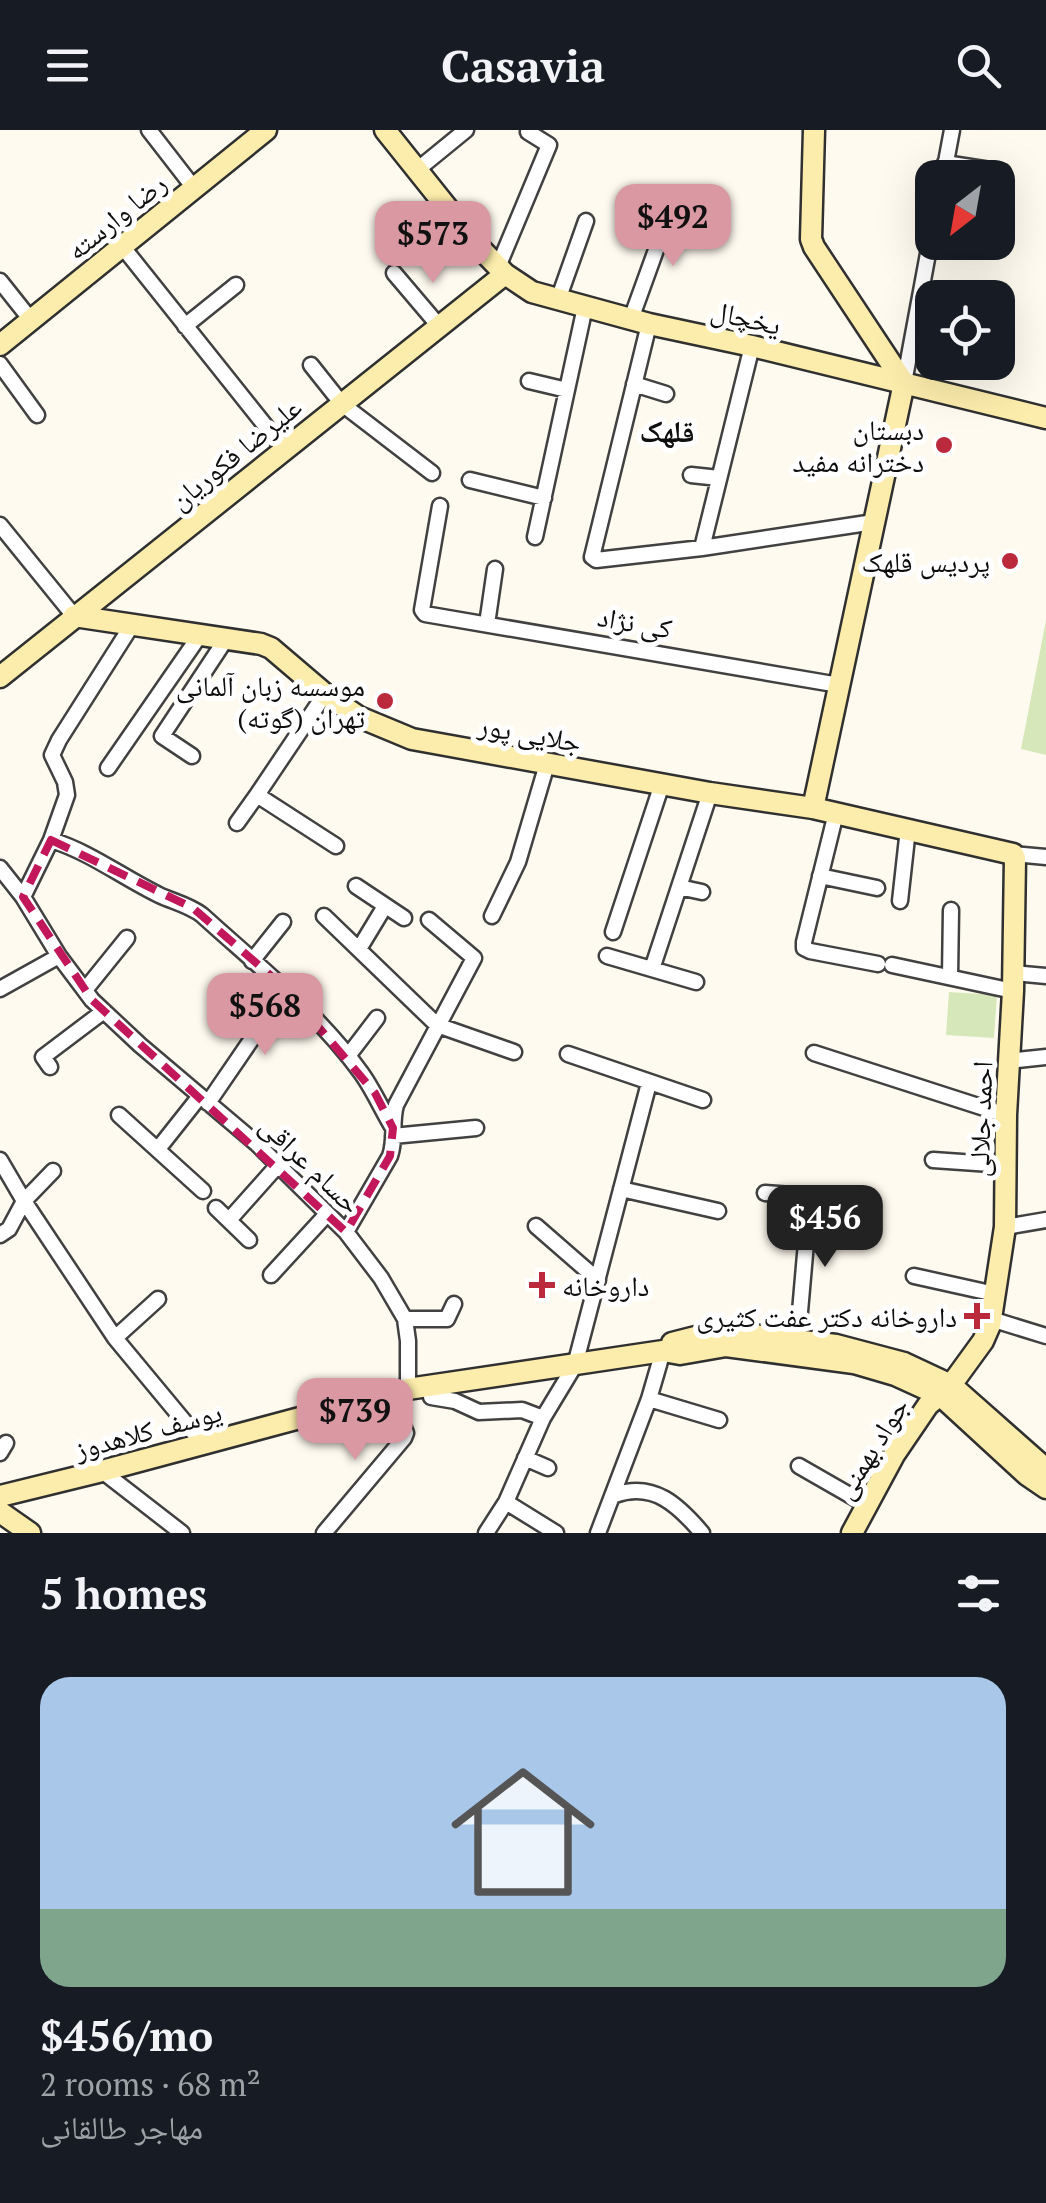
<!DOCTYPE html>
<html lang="en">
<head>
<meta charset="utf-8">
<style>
	:root { --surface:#171b24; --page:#242831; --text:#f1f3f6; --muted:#9ea1a6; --line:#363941; --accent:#d998a2 }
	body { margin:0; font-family:"PT Serif","Noto Naskh Arabic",serif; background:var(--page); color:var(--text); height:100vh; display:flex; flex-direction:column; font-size:38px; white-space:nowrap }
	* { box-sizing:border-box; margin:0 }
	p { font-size:32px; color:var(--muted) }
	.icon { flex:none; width:55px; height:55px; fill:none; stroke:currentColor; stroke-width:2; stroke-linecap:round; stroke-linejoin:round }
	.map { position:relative; height:1403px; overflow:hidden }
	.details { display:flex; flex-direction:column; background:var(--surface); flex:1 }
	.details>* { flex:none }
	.needle { width:65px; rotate:211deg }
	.buttons { position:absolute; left:915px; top:30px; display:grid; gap:20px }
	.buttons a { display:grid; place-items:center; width:100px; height:100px; border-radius:20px; background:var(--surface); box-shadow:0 10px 40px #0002; font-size:50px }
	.price { position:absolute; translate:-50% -85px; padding:0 22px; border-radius:20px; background:var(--accent); color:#111; font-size:32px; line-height:65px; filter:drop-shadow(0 2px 5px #0008) }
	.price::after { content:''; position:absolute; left:50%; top:60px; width:30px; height:22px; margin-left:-15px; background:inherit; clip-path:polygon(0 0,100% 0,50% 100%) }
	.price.on { background:#222; color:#fff }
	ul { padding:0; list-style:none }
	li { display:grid; align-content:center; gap:20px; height:530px; padding:0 40px }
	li+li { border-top:2px solid var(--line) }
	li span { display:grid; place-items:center; height:310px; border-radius:30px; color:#555 }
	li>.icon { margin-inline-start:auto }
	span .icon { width:180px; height:180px; fill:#fffc; stroke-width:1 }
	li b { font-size:42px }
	h2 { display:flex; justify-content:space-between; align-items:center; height:120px; padding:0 40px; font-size:42px }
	header { display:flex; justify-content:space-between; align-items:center; height:130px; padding:0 40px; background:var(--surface); font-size:45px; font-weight:800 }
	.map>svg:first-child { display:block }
	.green { fill:#d6e8ba }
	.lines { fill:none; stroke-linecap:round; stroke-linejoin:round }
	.street-casing { stroke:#414141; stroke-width:19 }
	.secondary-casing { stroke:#303030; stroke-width:25 }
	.street { stroke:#fff; stroke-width:14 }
	.secondary { stroke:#fdedac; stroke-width:20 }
	.marked { fill:none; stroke:#c2185b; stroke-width:8; stroke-dasharray:20 12; stroke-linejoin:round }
	.poi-dot { fill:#bb293c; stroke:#fff; stroke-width:4 }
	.labels { text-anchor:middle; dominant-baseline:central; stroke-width:10; stroke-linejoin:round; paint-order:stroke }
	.street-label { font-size:28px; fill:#0e0e0e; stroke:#fff }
	.poi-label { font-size:28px; fill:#0e0e0e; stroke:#fff; text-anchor:end }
	.neighbourhood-label { font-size:30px; font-weight:bold; fill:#0e0e0e; stroke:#fff }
</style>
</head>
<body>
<header><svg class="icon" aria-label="menu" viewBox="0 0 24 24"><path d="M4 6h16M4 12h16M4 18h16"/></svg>Casavia<svg class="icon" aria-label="search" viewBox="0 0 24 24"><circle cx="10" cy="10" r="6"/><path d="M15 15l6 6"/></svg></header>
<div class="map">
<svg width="1046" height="1403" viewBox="0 0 1046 1403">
	<rect width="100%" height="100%" fill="#fffaef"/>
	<!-- green -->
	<path class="green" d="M 1046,490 L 1046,625 L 1021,619 Z
		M 949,862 L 997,865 L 994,908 L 946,905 Z"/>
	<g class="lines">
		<!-- street casing -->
		<g class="street-casing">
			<path id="street" d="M 149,0 L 194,58
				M 945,33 L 1003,42
				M 417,40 L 466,0
				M 943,48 L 952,0
				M 122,116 L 284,319
				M 498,137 L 549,15 L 528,2
				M 394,143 L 439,196
				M 0,151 L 31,190
				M 558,170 L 586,91
				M 631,189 L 673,73
				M 649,194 L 592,427 L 596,430 L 702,418 L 874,392
				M 185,196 L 236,155
				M 0,234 L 37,285
				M 311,235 L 342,274 L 432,343
				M 529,251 L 567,260
				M 904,253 L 932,102
				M 634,254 L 666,264
				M 691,345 L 719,348
				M 470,350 L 544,368
				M 440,376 L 422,480 L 425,484 L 839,555
				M 0,395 L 74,486
				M 535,407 L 585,177
				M 702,418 L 752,216
				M 487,494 L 495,439
				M 192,626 L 162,606 L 226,509
				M 108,638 L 200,505
				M 257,665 L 325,564
				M 836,683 L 804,812 L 804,818 L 810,821 L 878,834
				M 237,693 L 257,665 L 336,716
				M 51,710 C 90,722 122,747 159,765 C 174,772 189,775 202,785 C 257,835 318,883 362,944 C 374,961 382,980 393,998
				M 1013,724 L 1046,727
				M 0,738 L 23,767 L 59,826 L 92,870 L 140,915 L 257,1014 L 346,1102 L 381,1148 L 405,1189 L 408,1211 L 408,1259
				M 820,746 L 877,758
				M 356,756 L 404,788
				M 679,757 L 702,762
				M 23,767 L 51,710 L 67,665 L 65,652 L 52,625 L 59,610 L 132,495
				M 900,771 L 908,699
				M 324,786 L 437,895 L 514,922
				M 492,786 L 518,732 L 547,634
				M 613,802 L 662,654
				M 359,819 L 385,776
				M 607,826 L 696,852
				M 252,831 L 283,792
				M 892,835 L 1013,861
				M 652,839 L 710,663
				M 1013,843 L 1046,846
				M 950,847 L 951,780
				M 0,859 L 59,826
				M 85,860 L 127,808
				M 814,923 L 1006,985
				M 568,924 L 703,970
				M 348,926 L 377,888
				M 1008,931 L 1046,927
				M 50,937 L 43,927 L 104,881
				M 208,973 L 286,859
				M 119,985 L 203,1061
				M 393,1006 L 476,998
				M 158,1019 L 200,966
				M 0,1030 L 24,1071 L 115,1208 L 203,1314
				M 933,1030 L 1005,1035
				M 621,1059 L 718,1081
				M 765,1063 L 872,1071
				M 216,1078 L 249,1110
				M 229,1090 L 278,1035
				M 536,1096 L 598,1150
				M 1005,1097 L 1046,1090
				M 346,1102 L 390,1026 C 396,1009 391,992 396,975 L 474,828 L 429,790
				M 0,1105 L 9,1099 L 24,1071 L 53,1041
				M 271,1145 L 327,1084
				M 914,1146 L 995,1164
				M 405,1189 L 447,1189 L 454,1174
				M 991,1189 L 1046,1206
				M 115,1208 L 158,1169
				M 797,1216 L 810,1067
				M 431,1267 L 455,1271 L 479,1282 L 522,1280 L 543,1288
				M 649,1269 L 719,1290
				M 0,1323 L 6,1313
				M 525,1328 L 548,1338
				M 799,1336 L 867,1375
				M 102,1341 L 182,1403
				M 615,1365 C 654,1351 679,1376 702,1403
				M 506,1372 L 556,1403
				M 324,1403 L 404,1308 L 406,1303 L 391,1263
				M 486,1403 L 506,1372 L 543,1288 L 575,1235 L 649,953
				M 598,1403 L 649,1269 L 663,1221"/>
		</g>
		<!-- secondary casing -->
		<g class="secondary-casing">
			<path id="secondary" d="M 385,0 L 477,115 L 505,144 L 532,162 L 649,194 L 752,216 L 1046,288
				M 814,0 L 811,109 L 814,117 L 904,253
				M 0,215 L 266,0
				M 74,486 L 261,514 L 271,518 L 325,564 L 359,587 L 412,609 L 710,663 L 813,678 L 1013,724 L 1015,728 L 1013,861 L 1006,985 L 1005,1097 L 990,1195 L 983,1211 L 951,1255 L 928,1275 L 894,1325 L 852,1403
				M 0,547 L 505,144
				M 813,678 L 904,253
				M 672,1213 L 719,1201 L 836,1215 L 904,1233 L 951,1255 L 1046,1339
				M 0,1366 L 102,1341 L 408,1259 L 663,1221 L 680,1224 L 726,1216 L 854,1233 L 895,1245 L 941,1266 L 1027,1345 L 1046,1358
				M 0,1382 L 30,1403"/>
		</g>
		<!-- street -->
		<use href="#street" class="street"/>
		<!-- secondary -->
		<use href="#secondary" class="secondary"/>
	</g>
	<!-- marked area -->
	<path class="marked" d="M 51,710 L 193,778 L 286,859 L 375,963 L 393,998 L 390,1026 L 346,1102 L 92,870 L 23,767 Z"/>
	<!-- markers -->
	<g class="poi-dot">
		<circle cx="944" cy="315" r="10"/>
		<circle cx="1010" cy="431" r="10"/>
		<circle cx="385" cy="571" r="10"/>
		<path d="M537 1140h10v10h10v10h-10v10h-10v-10h-10v-10h10z"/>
		<path d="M972 1171h10v10h10v10h-10v10h-10v-10h-10v-10h10z"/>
	</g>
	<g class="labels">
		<!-- street labels -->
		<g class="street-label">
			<text transform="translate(116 86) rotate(-39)">رضا وارسته</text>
			<text transform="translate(746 187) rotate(13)">یخچال</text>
			<text transform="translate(235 323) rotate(-39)">علیرضا فکوریان</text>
			<text transform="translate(635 492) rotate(10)">کی نژاد</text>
			<text transform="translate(530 603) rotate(10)">جلایی پور</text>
			<text transform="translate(980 989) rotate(-88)">احمد جلالی</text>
			<text transform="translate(311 1034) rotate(44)">حسام عراقی</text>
			<text transform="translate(148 1300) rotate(-15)">یوسف کلاهدوز</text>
			<text transform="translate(871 1318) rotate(-58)">جواد بهمنی</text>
		</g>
		<!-- poi labels -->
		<g class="poi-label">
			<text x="924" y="299">دبستان<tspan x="924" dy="32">دخترانه مفید</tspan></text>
			<text x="990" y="431">پردیس قلهک</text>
			<text x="365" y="555">موسسه زبان آلمانی<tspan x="365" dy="32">تهران (گوته)</tspan></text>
			<text x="562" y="1155" text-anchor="start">داروخانه</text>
			<text x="957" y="1186">داروخانه دکتر عفت کثیری</text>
		</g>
		<!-- neighbourhood labels -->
		<g class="neighbourhood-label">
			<text x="667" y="301">قلهک</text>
		</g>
	</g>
</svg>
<div class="buttons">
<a><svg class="needle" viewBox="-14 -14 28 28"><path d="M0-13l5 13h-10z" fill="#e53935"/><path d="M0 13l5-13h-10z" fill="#9ea1a6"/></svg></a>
<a><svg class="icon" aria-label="locate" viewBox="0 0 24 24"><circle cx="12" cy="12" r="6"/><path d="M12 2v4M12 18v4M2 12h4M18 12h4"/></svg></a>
</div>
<b class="price" style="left:673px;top:139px">$492</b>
<b class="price" style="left:433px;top:156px">$573</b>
<b class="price" style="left:265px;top:928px">$568</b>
<b class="price on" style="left:825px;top:1140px">$456</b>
<b class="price" style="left:355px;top:1333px">$739</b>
</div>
<section class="details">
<h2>5 homes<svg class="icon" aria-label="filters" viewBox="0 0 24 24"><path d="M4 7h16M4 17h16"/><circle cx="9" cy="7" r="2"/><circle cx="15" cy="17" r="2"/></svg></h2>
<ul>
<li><span style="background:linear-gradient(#a9c7e8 75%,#7fa58c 0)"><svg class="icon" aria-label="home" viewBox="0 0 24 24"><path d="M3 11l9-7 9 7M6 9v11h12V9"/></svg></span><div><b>$456/mo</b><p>2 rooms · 68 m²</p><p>مهاجر طالقانی</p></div></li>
</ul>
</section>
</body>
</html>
